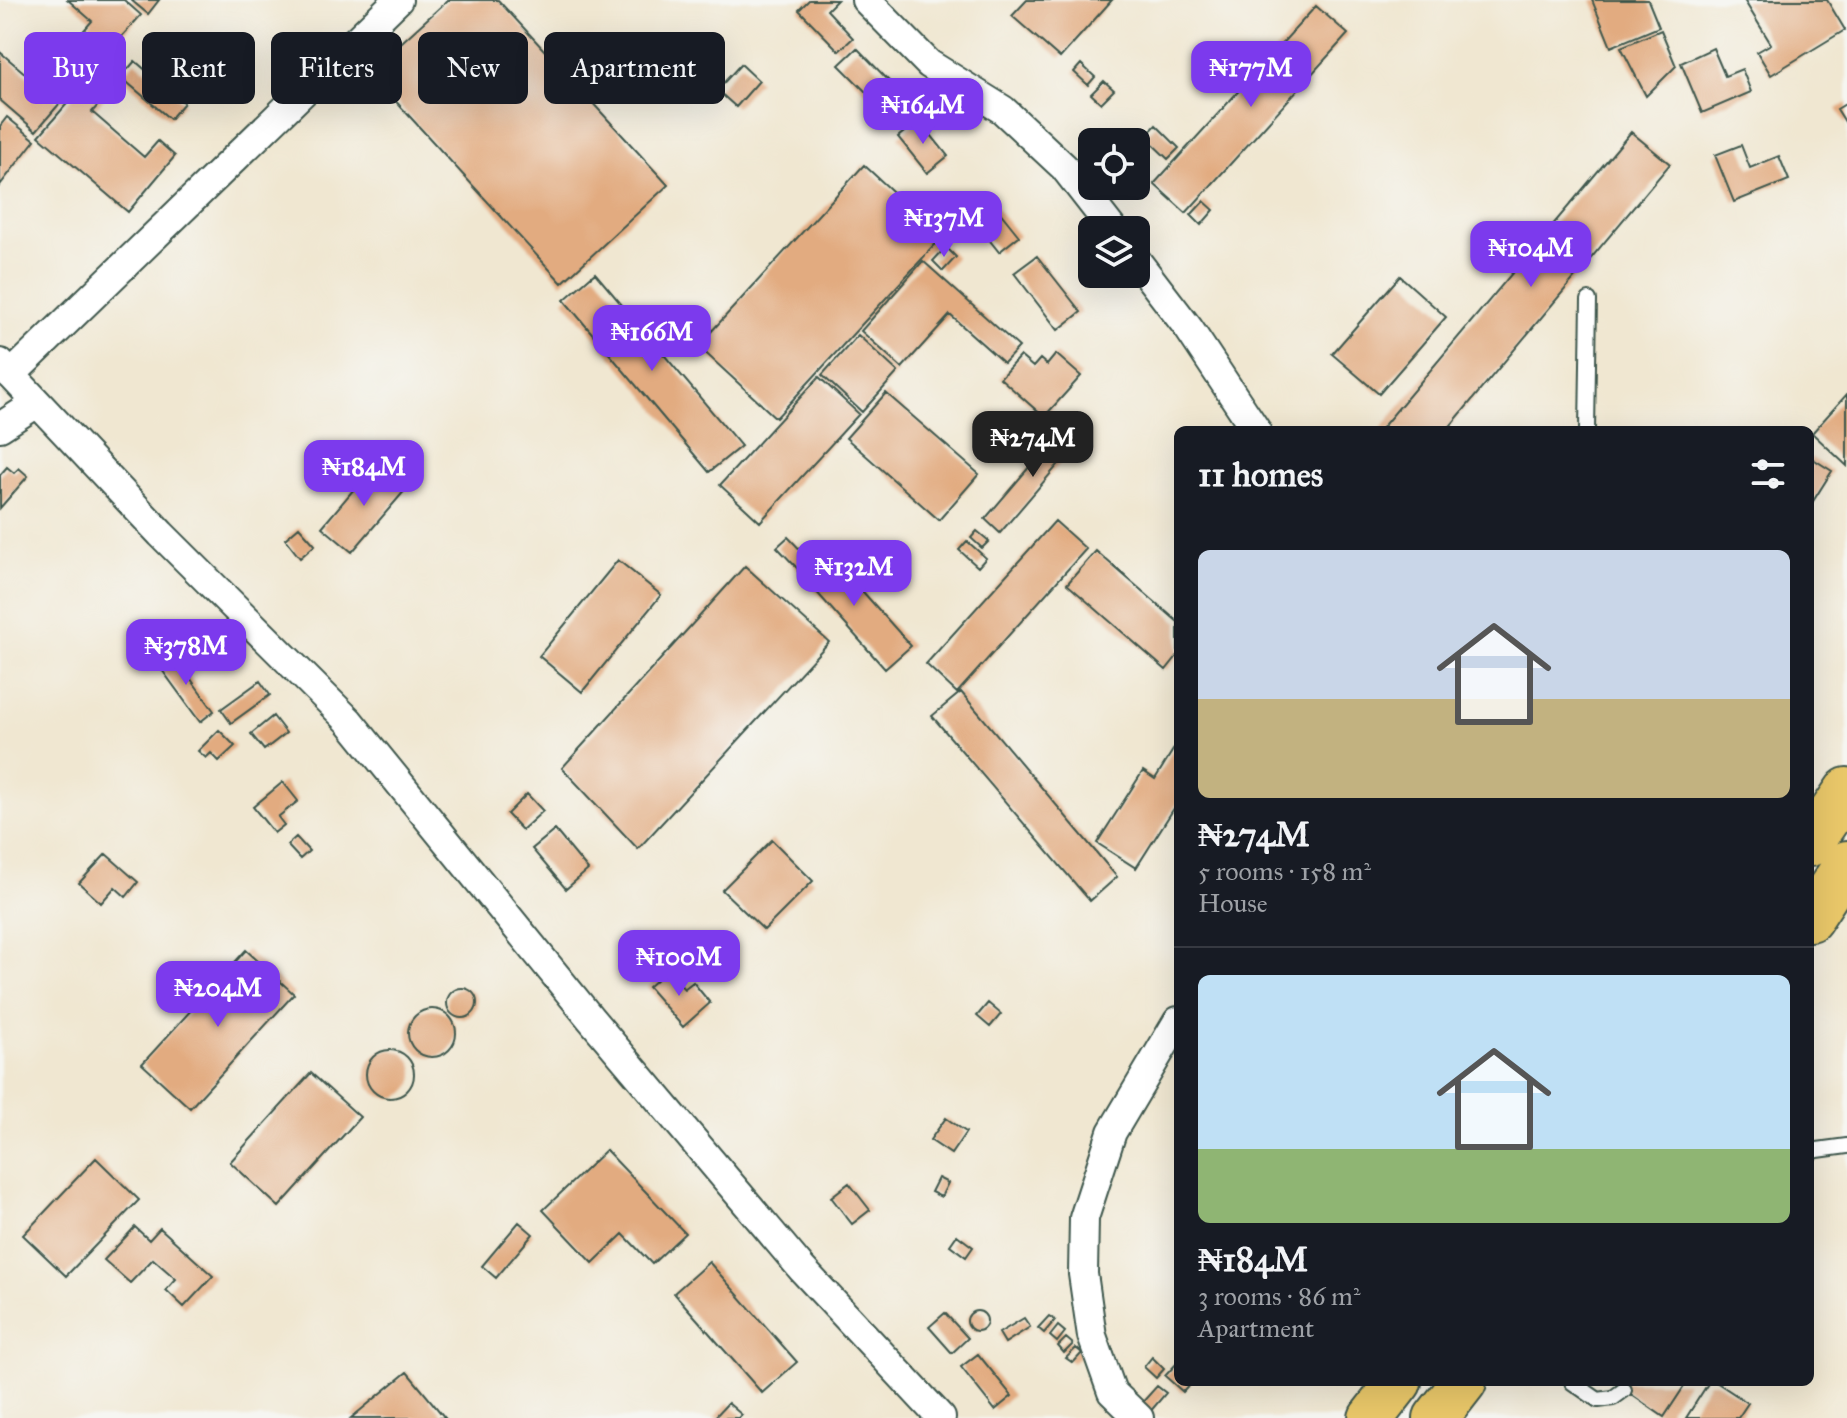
<!DOCTYPE html>
<html lang="en">
<head>
<meta charset="utf-8">
<style>
	:root { --surface:#171b24; --page:#242831; --text:#f1f3f6; --muted:#9ea1a6; --line:#363941; --accent:#7c3aed }
	body { margin:0; font-family:"IM FELL Great Primer",serif; background:var(--page); color:var(--text); height:100vh; display:flex; flex-direction:column; font-size:30px; white-space:nowrap }
	* { box-sizing:border-box; margin:0 }
	p { font-size:26px; color:var(--muted) }
	.icon { flex:none; width:44px; height:44px; fill:none; stroke:currentColor; stroke-width:2; stroke-linecap:round; stroke-linejoin:round }
	.map { position:relative; flex:1; overflow:hidden }
	.drawer { position:absolute; left:1174px; top:426px; width:640px; height:960px; display:flex; flex-direction:column; background:var(--surface); border-radius:12px; box-shadow:0 8px 32px #0002 }
	.drawer>* { flex:none }
	.guide { position:absolute; left:24px; top:32px; width:760px; height:72px; display:flex; gap:16px }
	.buttons { position:absolute; left:1078px; top:128px; display:grid; gap:16px }
	.buttons a { display:grid; place-items:center; width:72px; height:72px; border-radius:12px; background:var(--surface); box-shadow:0 8px 32px #0002; font-size:40px }
	.price { position:absolute; translate:-50% -68px; padding:0 18px; border-radius:16px; background:var(--accent); color:#fff; font-size:26px; line-height:52px; filter:drop-shadow(0 2px 4px #0008) }
	.price::after { content:''; position:absolute; left:50%; top:48px; width:24px; height:18px; margin-left:-12px; background:inherit; clip-path:polygon(0 0,100% 0,50% 100%) }
	.price.current { background:#222; color:#fff }
	ul { padding:0; list-style:none }
	li { display:grid; align-content:center; gap:16px; height:424px; padding:0 24px }
	li+li { border-top:2px solid var(--line) }
	li span { display:grid; place-items:center; height:248px; border-radius:12px; color:#555 }
	li>.icon { margin-inline-start:auto }
	span .icon { width:144px; height:144px; fill:#fffc; stroke-width:1 }
	li b { font-size:34px }
	h2 { display:flex; justify-content:space-between; align-items:center; height:96px; padding:0 24px; font-size:34px }
	.chip { padding:0 28px; border-radius:12px; background:var(--surface); box-shadow:0 8px 32px #0002; font-size:28px; line-height:72px }
	.chip.current { background:var(--accent); color:#fff }
	.map>svg:first-child { display:block }
	.building { fill:#e2ab80 }
	.lines { fill:none; stroke-linecap:round; stroke-linejoin:round }
	.lane-casing { stroke:#3e564c; stroke-width:18 }
	.street-casing { stroke:#3e564c; stroke-width:32 }
	.primary-casing { stroke:#3e564c; stroke-width:48 }
	.lane { stroke:#fff; stroke-width:14 }
	.street { stroke:#fff; stroke-width:28 }
	.primary { stroke:#e9c769; stroke-width:44 }
</style>
</head>
<body>
<div class="map">
<svg width="1847" height="1418" viewBox="0 0 1847 1418">
	<rect width="100%" height="100%" fill="#f6f6f2"/>
	<filter id="ink" filterUnits="userSpaceOnUse"><feTurbulence type="fractalNoise" baseFrequency=".0125" numOctaves="2"/><feDisplacementMap in="SourceGraphic" scale="16" xChannelSelector="R" yChannelSelector="G"/><feConvolveMatrix kernelMatrix="1 2 1 2 8 2 1 2 1" color-interpolation-filters="sRGB"/></filter>
	<filter id="wash" filterUnits="userSpaceOnUse"><feTurbulence type="fractalNoise" baseFrequency=".006" numOctaves="4" result="noise"/><feDisplacementMap in="SourceGraphic" scale="32" xChannelSelector="R" yChannelSelector="G"/><feGaussianBlur stdDeviation="1.8" result="paint"/><feColorMatrix in="noise" values="0 0 0 0 0 0 0 0 0 0 0 0 0 0 0 0 0 1.4 0 .05"/><feComposite in="paint" operator="in"/></filter>
	<g filter="url(#wash)">
		<rect width="100%" height="100%" fill="#f0e7d1"/>
		<g id="blocks">
			<!-- building -->
			<path class="building" d="M 68,0 L 124,0 L 141,15 L 63,102 L 39,82 L 92,21 Z
				M 131,0 L 159,0 L 148,14 Z
				M 448,0 L 498,0 L 668,185 L 562,283 L 369,72 Z
				M 809,0 L 837,0 L 827,10 L 853,38 L 839,51 L 799,10 Z
				M 1027,0 L 1112,0 L 1060,58 L 1012,16 Z
				M 1592,0 L 1648,0 L 1659,27 L 1611,47 Z
				M 1744,0 L 1827,0 L 1845,30 L 1771,75 L 1757,52 L 1771,44 Z
				M 1316,6 L 1348,34 L 1186,213 L 1154,184 Z
				M 1661,30 L 1676,66 L 1646,96 L 1621,47 Z
				M 857,48 L 890,82 L 873,99 L 839,65 Z
				M 1713,48 L 1725,76 L 1742,69 L 1751,92 L 1702,113 L 1681,63 Z
				M 0,52 L 60,103 L 36,131 L 0,100 Z
				M 110,54 L 128,69 L 135,61 L 184,103 L 170,119 L 122,78 L 92,112 L 144,157 L 158,141 L 175,156 L 128,212 L 39,136 Z
				M 741,64 L 759,81 L 736,107 L 717,90 Z
				M 1081,64 L 1095,77 L 1088,85 L 1074,72 Z
				M 1104,81 L 1114,90 L 1101,103 L 1091,94 Z
				M 1847,103 L 1847,125 L 1837,109 Z
				M 7,117 L 35,140 L 0,185 L 0,126 Z
				M 919,120 L 948,156 L 927,173 L 898,137 Z
				M 1156,125 L 1179,148 L 1168,159 L 1145,137 Z
				M 1631,132 L 1670,164 L 1447,430 L 1380,430 Z
				M 1741,145 L 1750,168 L 1779,156 L 1789,180 L 1734,202 L 1715,155 Z
				M 864,165 L 942,237 L 776,418 L 698,346 Z
				M 1204,201 L 1214,210 L 1201,225 L 1191,215 Z
				M 995,206 L 1019,236 L 999,252 L 975,222 Z
				M 946,247 L 956,257 L 943,271 L 933,261 Z
				M 1037,256 L 1081,312 L 1058,330 L 1014,273 Z
				M 923,261 L 1019,347 L 1004,363 L 950,315 L 902,368 L 861,331 Z
				M 595,273 L 741,446 L 709,472 L 564,300 Z
				M 1400,276 L 1446,317 L 1379,394 L 1332,354 Z
				M 858,335 L 898,372 L 862,412 L 822,375 Z
				M 1056,354 L 1081,376 L 1044,417 L 1000,378 L 1020,356 L 1033,367 L 1040,359 L 1047,365 Z
				M 819,377 L 859,414 L 760,522 L 720,485 Z
				M 886,393 L 979,474 L 939,520 L 846,438 Z
				M 1847,394 L 1847,466 L 1812,433 Z
				M 1065,425 L 1081,438 L 1000,533 L 985,519 Z
				M 1810,457 L 1832,471 L 1810,506 Z
				M 376,463 L 406,489 L 352,552 L 322,527 Z
				M 7,467 L 14,473 L 19,468 L 28,476 L 0,508 L 0,475 Z
				M 1055,521 L 1086,549 L 957,693 L 926,664 Z
				M 299,527 L 315,545 L 300,558 L 285,539 Z
				M 977,531 L 989,541 L 982,548 L 971,538 Z
				M 788,537 L 809,559 L 798,569 L 777,547 Z
				M 967,541 L 986,558 L 978,567 L 959,550 Z
				M 824,548 L 911,646 L 885,669 L 798,571 Z
				M 1096,551 L 1178,622 L 1178,655 L 1166,670 L 1067,584 Z
				M 618,560 L 661,595 L 582,692 L 539,656 Z
				M 745,566 L 829,642 L 638,849 L 562,768 Z
				M 172,653 L 214,711 L 200,722 L 157,663 Z
				M 260,681 L 270,695 L 231,723 L 221,709 Z
				M 961,692 L 1117,877 L 1090,901 L 932,716 Z
				M 273,716 L 286,733 L 264,750 L 251,734 Z
				M 219,730 L 235,746 L 219,761 L 211,753 L 206,758 L 198,751 Z
				M 1178,742 L 1178,802 L 1136,868 L 1097,843 L 1143,771 L 1155,779 Z
				M 283,782 L 298,801 L 278,817 L 284,825 L 274,833 L 253,807 Z
				M 527,794 L 543,811 L 522,830 L 507,814 Z
				M 555,830 L 588,870 L 566,889 L 532,849 Z
				M 296,837 L 309,851 L 300,859 L 287,845 Z
				M 772,840 L 813,881 L 764,930 L 722,890 Z
				M 106,854 L 138,882 L 126,897 L 115,887 L 101,903 L 79,883 Z
				M 246,950 L 294,994 L 190,1108 L 142,1064 Z
				M 667,970 L 684,989 L 693,982 L 710,1003 L 683,1027 L 648,987 Z
				M447 1003a15 15 0 1 1 30 0a15 15 0 1 1-30 0Z
				M 988,1003 L 1001,1014 L 990,1027 L 977,1016 Z
				M408 1033a24 24 0 1 1 48 0a24 24 0 1 1-48 0Z
				M366 1074a24 24 0 1 1 48 0a24 24 0 1 1-48 0Z
				M 311,1073 L 360,1117 L 279,1207 L 230,1162 Z
				M 946,1118 L 966,1132 L 951,1154 L 930,1140 Z
				M 606,1150 L 685,1233 L 652,1264 L 623,1234 L 593,1263 L 543,1210 Z
				M 96,1158 L 139,1200 L 66,1276 L 23,1235 Z
				M 938,1178 L 948,1183 L 941,1197 L 931,1192 Z
				M 849,1183 L 870,1210 L 852,1224 L 831,1197 Z
				M 519,1222 L 533,1234 L 496,1278 L 482,1266 Z
				M 135,1227 L 149,1240 L 160,1228 L 213,1276 L 184,1307 L 166,1290 L 176,1279 L 153,1259 L 130,1283 L 104,1260 Z
				M 957,1235 L 973,1247 L 966,1257 L 950,1245 Z
				M 709,1262 L 797,1362 L 762,1393 L 674,1293 Z
				M967 1321a10 10 0 1 1 20 0a10 10 0 1 1-20 0Z
				M 945,1313 L 968,1338 L 952,1353 L 929,1327 Z
				M 1049,1316 L 1055,1320 L 1044,1333 L 1038,1328 Z
				M 1024,1318 L 1030,1327 L 1005,1343 L 999,1333 Z
				M 1058,1326 L 1065,1332 L 1057,1342 L 1050,1336 Z
				M 1066,1338 L 1073,1344 L 1064,1353 L 1058,1346 Z
				M 1076,1348 L 1082,1353 L 1073,1363 L 1066,1358 Z
				M 978,1354 L 1012,1396 L 995,1410 L 961,1367 Z
				M 1152,1357 L 1164,1369 L 1156,1378 L 1144,1367 Z
				M 1178,1362 L 1178,1382 L 1192,1382 L 1183,1392 L 1165,1376 Z
				M 407,1372 L 445,1418 L 351,1418 Z
				M 1613,1382 L 1687,1382 L 1664,1417 Z
				M 1709,1382 L 1716,1382 L 1748,1403 L 1738,1418 L 1686,1418 Z
				M 1157,1386 L 1166,1393 L 1149,1413 L 1140,1405 Z
				M 728,1403 L 742,1415 L 739,1418 L 714,1418 Z"/>
		</g>
	</g>
	<g filter="url(#ink)">
		<use href="#blocks" fill-opacity="0" stroke="#3e564c" stroke-width="2"/>
		<g class="lines">
			<!-- lane casing -->
			<g class="lane-casing">
				<path id="lane" d="M 1587,430 L 1589,300
					M 1810,1151 L 1847,1146
					M 1572,1382 L 1598,1400 L 1613,1398 L 1624,1390"/>
			</g>
			<!-- street casing -->
			<g class="street-casing">
				<path id="street" d="M 866,0 L 929,64 L 1003,110 L 1064,167 L 1113,230
					M 1136,260 L 1189,329 L 1256,430
					M 0,363 L 161,534 L 349,721 L 591,1019 L 802,1269 L 941,1418
					M 11,375 L 398,0
					M 0,427 L 37,403
					M 1139,1418 L 1112,1392 L 1092,1336 L 1083,1274 L 1084,1218 L 1112,1132 L 1178,1021"/>
			</g>
			<!-- primary casing -->
			<g class="primary-casing">
				<path id="primary" d="M 1810,844 L 1847,790
					M 1810,919 L 1847,863
					M 1371,1418 L 1399,1382
					M 1436,1418 L 1464,1382"/>
			</g>
			<!-- lane -->
			<use href="#lane" class="lane"/>
			<!-- street -->
			<use href="#street" class="street"/>
			<!-- primary -->
			<use href="#primary" class="primary"/>
		</g>
	</g>
</svg>
<div class="buttons">
<a><svg class="icon" aria-label="locate" viewBox="0 0 24 24"><circle cx="12" cy="12" r="6"/><path d="M12 2v4M12 18v4M2 12h4M18 12h4"/></svg></a>
<a><svg class="icon" aria-label="layers" viewBox="0 0 24 24"><path d="M12 4l9 5-9 5-9-5zM3 14l9 5 9-5"/></svg></a>
</div>
<b class="price" style="left:1251px;top:109px">₦177M</b>
<b class="price" style="left:923px;top:146px">₦164M</b>
<b class="price" style="left:944px;top:259px">₦137M</b>
<b class="price" style="left:1531px;top:289px">₦104M</b>
<b class="price" style="left:652px;top:373px">₦166M</b>
<b class="price current" style="left:1033px;top:479px">₦274M</b>
<b class="price" style="left:364px;top:508px">₦184M</b>
<b class="price" style="left:854px;top:608px">₦132M</b>
<b class="price" style="left:186px;top:687px">₦378M</b>
<b class="price" style="left:679px;top:998px">₦100M</b>
<b class="price" style="left:218px;top:1029px">₦204M</b>
<div class="guide">
<a class="chip current">Buy</a>
<a class="chip">Rent</a>
<a class="chip">Filters</a>
<a class="chip">New</a>
<a class="chip">Apartment</a>
</div>
<section class="drawer">
<h2>11 homes<svg class="icon" aria-label="filters" viewBox="0 0 24 24"><path d="M4 7h16M4 17h16"/><circle cx="9" cy="7" r="2"/><circle cx="15" cy="17" r="2"/></svg></h2>
<ul>
<li><span style="background:linear-gradient(#c9d6e8 60%,#c2b280 0)"><svg class="icon" aria-label="home" viewBox="0 0 24 24"><path d="M3 11l9-7 9 7M6 9v11h12V9"/></svg></span><div><b>₦274M</b><p>5 rooms · 158 m²</p><p>House</p></div></li>
<li><span style="background:linear-gradient(#bfe0f5 70%,#8fb573 0)"><svg class="icon" aria-label="home" viewBox="0 0 24 24"><path d="M3 11l9-7 9 7M6 9v11h12V9"/></svg></span><div><b>₦184M</b><p>3 rooms · 86 m²</p><p>Apartment</p></div></li>
</ul>
</section>
</div>
</body>
</html>
